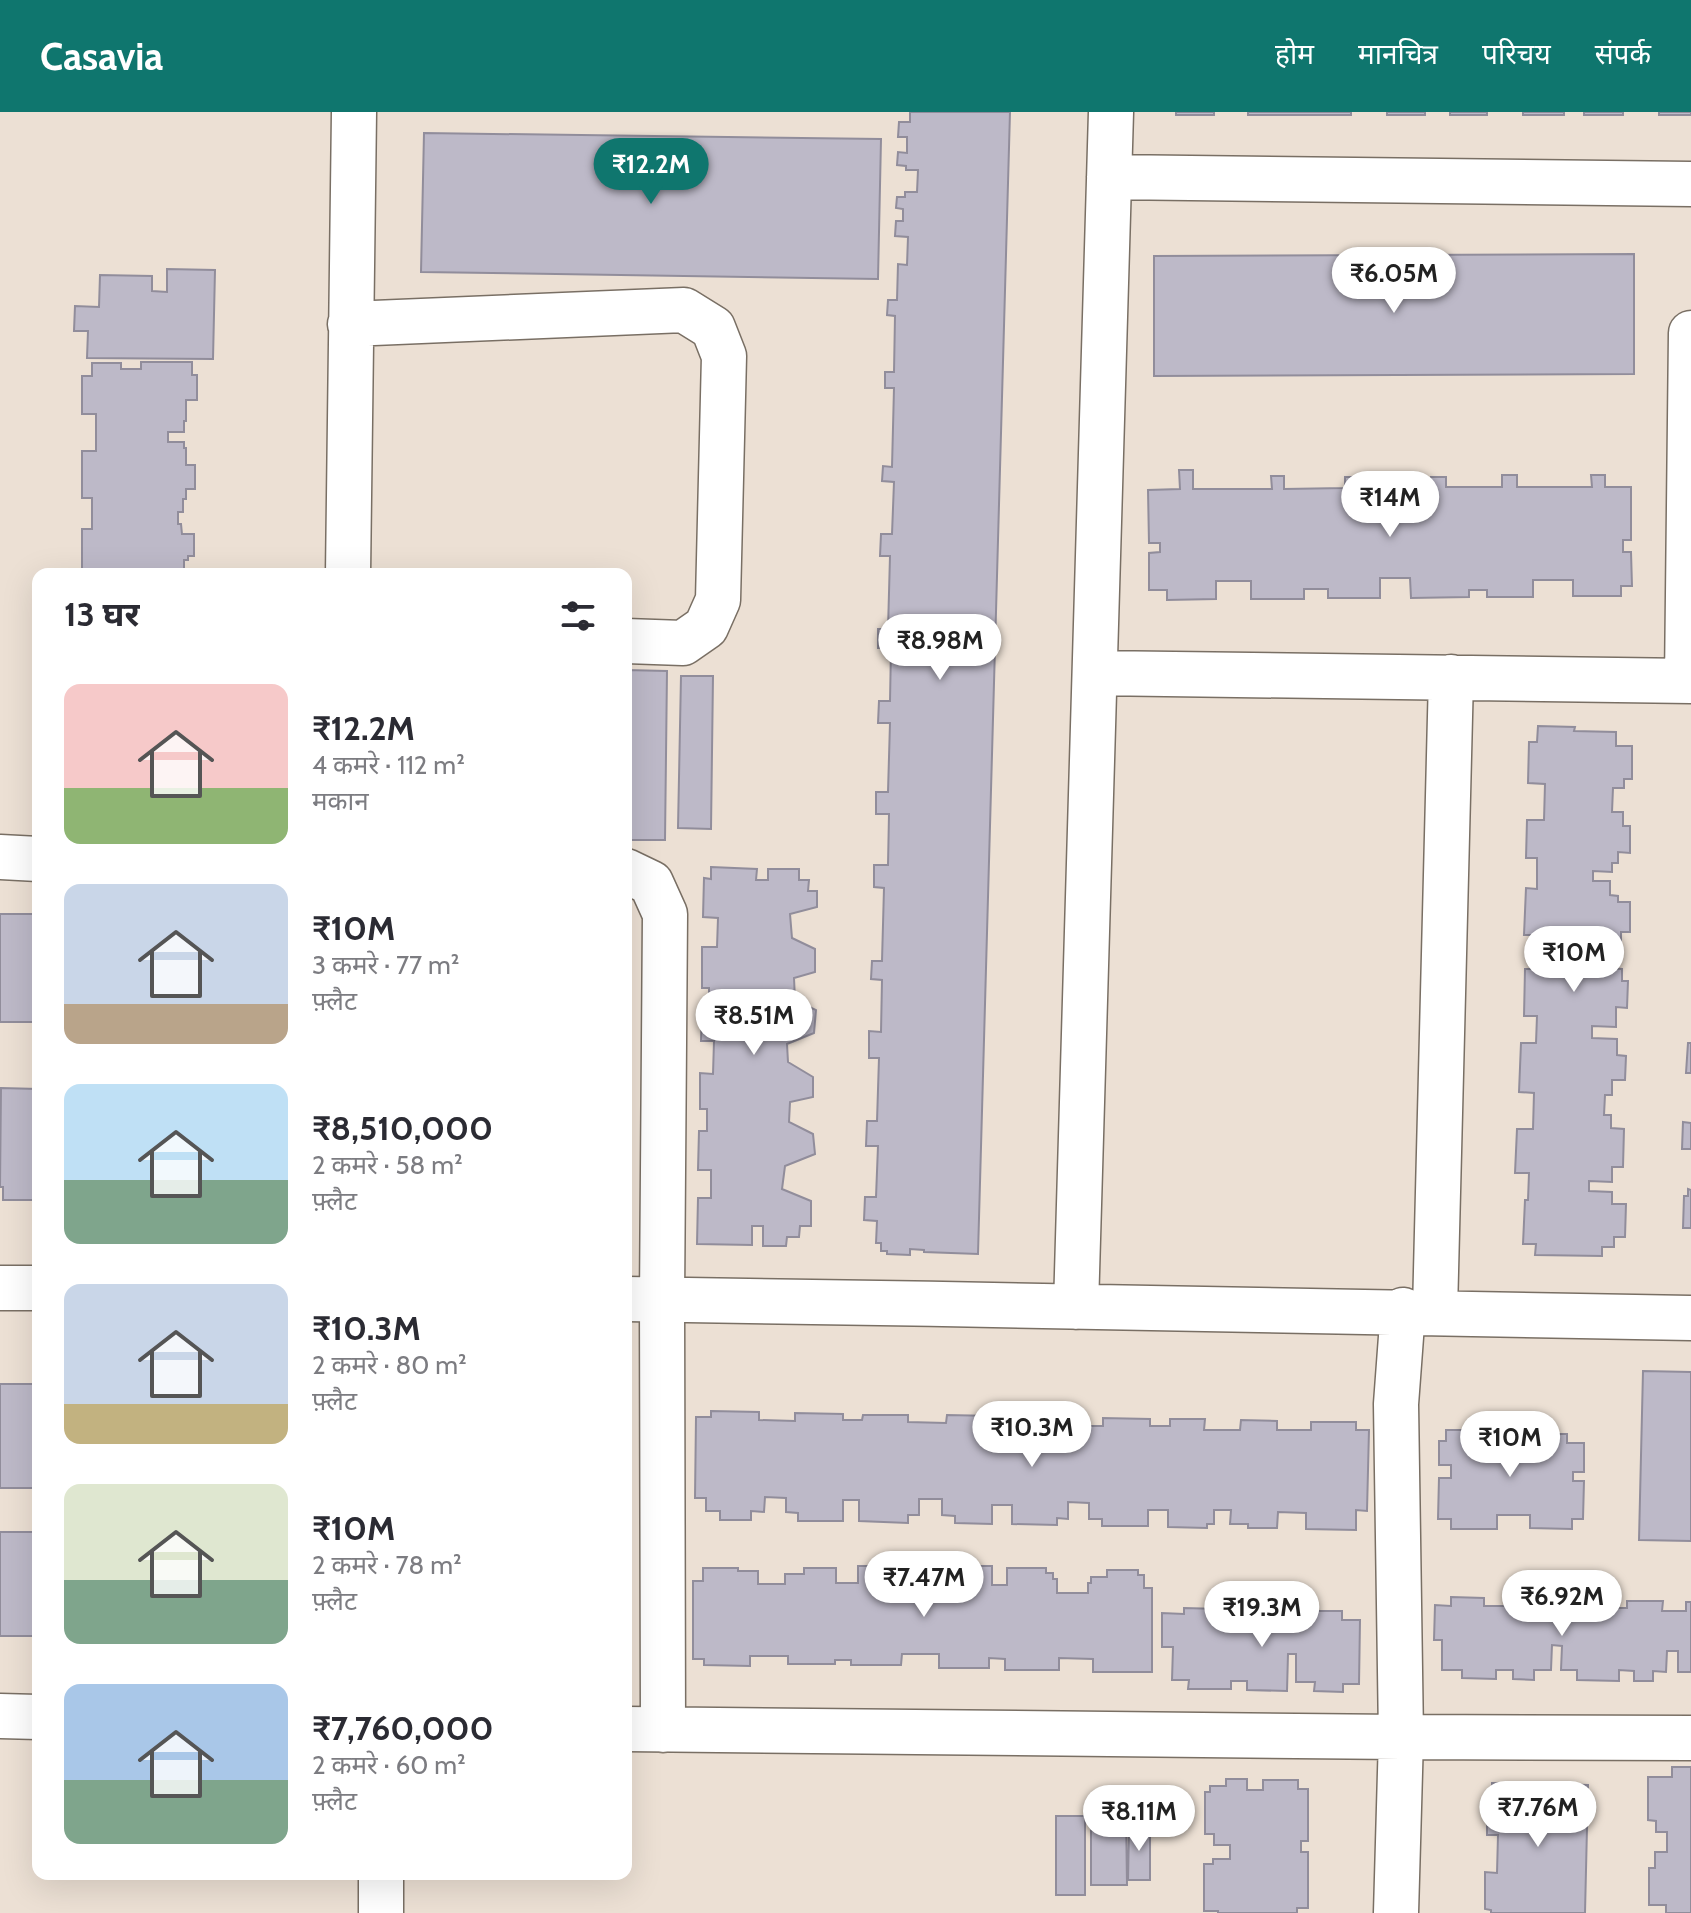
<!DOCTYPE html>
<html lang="hi">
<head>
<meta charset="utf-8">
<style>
	:root { --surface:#fff; --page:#f7f7f7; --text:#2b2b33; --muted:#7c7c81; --accent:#0f766e }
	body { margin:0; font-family:Cabin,"Noto Sans Devanagari",sans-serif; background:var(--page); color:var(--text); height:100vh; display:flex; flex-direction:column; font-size:30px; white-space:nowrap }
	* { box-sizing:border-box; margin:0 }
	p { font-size:26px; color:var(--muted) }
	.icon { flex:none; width:44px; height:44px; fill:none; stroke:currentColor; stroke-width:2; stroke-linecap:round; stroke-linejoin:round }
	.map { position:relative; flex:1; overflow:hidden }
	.sheet { position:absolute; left:32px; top:456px; width:600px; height:1312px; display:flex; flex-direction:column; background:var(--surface); border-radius:16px; box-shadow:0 8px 32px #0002 }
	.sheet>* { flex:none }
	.price { position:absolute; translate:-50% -68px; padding:0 18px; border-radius:28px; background:#fff; color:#222; font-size:26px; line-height:52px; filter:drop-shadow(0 2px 4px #0008) }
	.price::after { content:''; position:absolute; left:50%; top:48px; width:24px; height:18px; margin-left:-12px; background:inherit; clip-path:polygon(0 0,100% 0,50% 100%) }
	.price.current { background:var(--accent); color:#fff }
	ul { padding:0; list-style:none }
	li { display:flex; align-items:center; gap:24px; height:200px; padding:0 32px }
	li span { display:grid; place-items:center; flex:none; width:224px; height:160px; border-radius:16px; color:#555 }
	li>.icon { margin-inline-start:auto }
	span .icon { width:96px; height:96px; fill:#fffc; stroke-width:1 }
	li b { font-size:34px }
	h2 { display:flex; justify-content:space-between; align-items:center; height:96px; padding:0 32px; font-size:34px }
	header { display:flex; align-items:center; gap:48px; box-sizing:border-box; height:112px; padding:0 40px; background:var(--accent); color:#fff }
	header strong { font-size:38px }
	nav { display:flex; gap:44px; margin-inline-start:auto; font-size:28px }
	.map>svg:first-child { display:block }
	.building { fill:#bdb9c8; stroke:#918d9b; stroke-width:2 }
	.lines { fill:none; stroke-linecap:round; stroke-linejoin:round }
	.minor-casing { stroke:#796f64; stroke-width:47 }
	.minor { stroke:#fff; stroke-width:44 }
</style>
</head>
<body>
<header>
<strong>Casavia</strong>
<nav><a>होम</a><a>मानचित्र</a><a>परिचय</a><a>संपर्क</a></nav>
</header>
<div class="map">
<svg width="1691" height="1801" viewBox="0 0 1691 1801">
	<rect width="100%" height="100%" fill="#ece0d4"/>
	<!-- building -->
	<path class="building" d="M 910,0 L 1010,0 L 978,1142 L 924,1140 L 924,1138 L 910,1137 L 910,1143 L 887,1142 L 887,1139 L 881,1139 L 881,1131 L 876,1131 L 877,1109 L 864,1108 L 865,1085 L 876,1085 L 878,1034 L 866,1034 L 867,1009 L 877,1009 L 879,946 L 869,946 L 869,919 L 881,920 L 882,868 L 871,867 L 872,849 L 882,849 L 884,776 L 874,775 L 874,753 L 888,753 L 889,702 L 876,702 L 876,680 L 888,680 L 890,611 L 878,611 L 879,589 L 890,589 L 891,536 L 878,536 L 878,517 L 888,517 L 890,444 L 880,444 L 881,422 L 892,422 L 894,370 L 882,369 L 883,354 L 892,355 L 894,276 L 885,276 L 885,260 L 894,260 L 895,204 L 887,203 L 888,188 L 897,188 L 898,152 L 907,153 L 908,125 L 895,124 L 896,109 L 903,109 L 903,97 L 896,96 L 897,85 L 905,85 L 905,80 L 917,80 L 918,58 L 906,58 L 906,54 L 897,53 L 898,40 L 907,41 L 907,25 L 898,25 L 899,10 L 910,10 Z
		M 1176,0 L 1214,0 L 1214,3 L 1176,3 Z
		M 1248,0 L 1351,0 L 1351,3 L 1248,3 Z
		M 1387,0 L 1425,0 L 1425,3 L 1387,3 Z
		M 1450,0 L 1487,0 L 1487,3 L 1450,3 Z
		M 1523,0 L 1564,0 L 1564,3 L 1523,3 Z
		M 1584,0 L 1623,0 L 1623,3 L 1584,3 Z
		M 1659,0 L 1691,0 L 1691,3 L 1659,3 Z
		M 424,21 L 881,27 L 878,167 L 421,160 Z
		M 1634,142 L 1634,262 L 1154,264 L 1154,144 Z
		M 167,157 L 215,158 L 213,247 L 87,246 L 88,219 L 74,219 L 75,194 L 99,195 L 100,163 L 152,164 L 152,179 L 167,180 Z
		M 141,250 L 192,250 L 192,263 L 197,263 L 197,288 L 186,288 L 186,309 L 184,309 L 184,320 L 168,320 L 168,330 L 184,330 L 184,336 L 186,336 L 186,353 L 195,353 L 195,377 L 186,377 L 186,387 L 183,387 L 183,400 L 178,400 L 178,412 L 181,412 L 182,422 L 194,422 L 194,444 L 188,444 L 188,448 L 184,448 L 184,462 L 82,462 L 82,417 L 92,417 L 92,386 L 82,386 L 82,339 L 96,339 L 96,302 L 82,302 L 82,264 L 92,264 L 92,251 L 121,251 L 121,257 L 141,257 Z
		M 1179,358 L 1193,358 L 1193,377 L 1272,377 L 1271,364 L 1284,364 L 1284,377 L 1345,376 L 1345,365 L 1357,365 L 1357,376 L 1431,375 L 1431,365 L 1446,365 L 1446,375 L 1502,375 L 1502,363 L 1517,363 L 1517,375 L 1592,375 L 1591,363 L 1605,363 L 1605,375 L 1631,375 L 1631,428 L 1623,428 L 1623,440 L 1631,440 L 1632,474 L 1621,474 L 1621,484 L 1573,484 L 1573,468 L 1533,468 L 1533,485 L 1487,485 L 1487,478 L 1469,478 L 1469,485 L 1411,486 L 1410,466 L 1380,466 L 1380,486 L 1328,486 L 1328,477 L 1304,477 L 1304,487 L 1251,487 L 1251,469 L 1216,469 L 1216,487 L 1167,488 L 1167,478 L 1149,478 L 1149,441 L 1160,440 L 1160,431 L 1149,431 L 1148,378 L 1180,377 Z
		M 626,558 L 667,559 L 665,728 L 626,728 Z
		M 681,564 L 713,564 L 711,717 L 678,716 Z
		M 1538,614 L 1575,615 L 1574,619 L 1616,620 L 1616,634 L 1632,634 L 1632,667 L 1624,667 L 1624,676 L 1613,676 L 1612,700 L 1623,700 L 1623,714 L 1630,714 L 1630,741 L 1618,740 L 1618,751 L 1612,751 L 1612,760 L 1593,759 L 1593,769 L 1610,769 L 1610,783 L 1618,784 L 1618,790 L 1630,790 L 1630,820 L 1621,820 L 1621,830 L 1607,830 L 1606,856 L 1622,857 L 1622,869 L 1628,869 L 1627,896 L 1616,895 L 1616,915 L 1592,914 L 1592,926 L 1617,927 L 1617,943 L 1626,944 L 1625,968 L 1612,968 L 1612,983 L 1605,983 L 1604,1003 L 1611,1003 L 1611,1016 L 1624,1017 L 1623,1055 L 1612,1055 L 1612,1070 L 1589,1069 L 1589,1079 L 1612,1080 L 1612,1092 L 1626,1092 L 1625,1125 L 1614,1125 L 1614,1135 L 1602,1135 L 1602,1144 L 1535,1143 L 1536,1132 L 1523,1132 L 1525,1088 L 1528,1088 L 1529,1061 L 1515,1061 L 1517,1017 L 1533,1017 L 1534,981 L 1519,980 L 1521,931 L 1536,931 L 1537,904 L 1524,904 L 1525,857 L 1541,857 L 1541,823 L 1524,823 L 1526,776 L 1537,777 L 1537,746 L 1526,746 L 1527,708 L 1544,708 L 1545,672 L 1528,671 L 1529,630 L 1537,630 Z
		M 711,755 L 757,757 L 756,768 L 768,768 L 768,757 L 799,757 L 799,768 L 809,768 L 808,779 L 817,779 L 817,795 L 790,802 L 792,826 L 815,837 L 815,860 L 794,866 L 795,888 L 816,898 L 814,921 L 787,932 L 788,950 L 813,965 L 813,985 L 790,990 L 789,1010 L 813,1022 L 815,1042 L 785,1054 L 782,1077 L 811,1089 L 811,1114 L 800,1114 L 799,1125 L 787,1125 L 786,1134 L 763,1134 L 763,1114 L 752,1114 L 752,1133 L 697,1132 L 698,1086 L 711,1086 L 711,1058 L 698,1058 L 699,1019 L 707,1019 L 707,997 L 700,997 L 700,961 L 713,962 L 714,929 L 701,929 L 702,895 L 709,895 L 709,876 L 702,876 L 702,835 L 717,835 L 718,806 L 703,805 L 704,766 L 711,767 Z
		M 0,802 L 38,802 L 38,910 L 0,910 Z
		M 1688,931 L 1691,931 L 1691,961 L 1686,961 Z
		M 1,976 L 38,977 L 38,1088 L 3,1088 L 3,1075 L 0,1075 Z
		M 1683,1010 L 1691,1011 L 1691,1037 L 1682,1037 Z
		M 1688,1077 L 1691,1078 L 1691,1116 L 1683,1116 L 1684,1084 L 1688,1084 Z
		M 1643,1259 L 1691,1260 L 1691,1429 L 1639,1428 Z
		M 0,1272 L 38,1272 L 38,1376 L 0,1376 Z
		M 711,1299 L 759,1300 L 759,1308 L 795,1309 L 795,1301 L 843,1302 L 843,1308 L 862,1308 L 863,1303 L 908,1303 L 908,1310 L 946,1311 L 947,1303 L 994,1304 L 994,1313 L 1016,1313 L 1016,1305 L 1060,1306 L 1060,1314 L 1103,1314 L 1103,1306 L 1150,1307 L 1150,1314 L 1170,1314 L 1170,1307 L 1205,1307 L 1204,1318 L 1240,1318 L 1241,1308 L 1277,1309 L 1277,1318 L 1311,1318 L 1311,1310 L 1356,1310 L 1356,1318 L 1369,1318 L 1367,1399 L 1356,1398 L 1356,1418 L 1306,1417 L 1306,1401 L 1278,1400 L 1277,1416 L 1248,1416 L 1248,1412 L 1230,1412 L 1231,1398 L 1214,1398 L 1214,1412 L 1207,1412 L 1207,1416 L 1168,1415 L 1168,1398 L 1148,1398 L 1148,1414 L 1102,1414 L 1102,1407 L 1089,1407 L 1089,1391 L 1068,1390 L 1068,1407 L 1057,1406 L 1057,1413 L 1012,1412 L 1012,1393 L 992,1393 L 992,1412 L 955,1411 L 955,1404 L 942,1403 L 942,1387 L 919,1387 L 919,1403 L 908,1403 L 908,1411 L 859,1409 L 859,1388 L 843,1388 L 843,1409 L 798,1409 L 798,1401 L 786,1400 L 786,1386 L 765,1385 L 764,1400 L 751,1399 L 751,1408 L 720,1408 L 720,1399 L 706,1399 L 706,1386 L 695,1386 L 696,1305 L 711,1305 Z
		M 1471,1313 L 1489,1313 L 1489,1322 L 1503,1322 L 1503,1332 L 1524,1332 L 1524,1324 L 1539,1324 L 1539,1316 L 1553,1316 L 1553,1322 L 1567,1322 L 1567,1331 L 1584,1331 L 1584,1360 L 1573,1360 L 1573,1369 L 1584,1369 L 1583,1407 L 1572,1407 L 1572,1417 L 1530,1416 L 1530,1403 L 1497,1403 L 1497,1417 L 1451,1417 L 1451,1407 L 1438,1407 L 1439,1366 L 1451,1366 L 1451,1353 L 1439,1353 L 1439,1329 L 1446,1329 L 1446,1318 L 1471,1318 Z
		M 0,1420 L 38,1420 L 38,1524 L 0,1524 Z
		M 858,1454 L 898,1454 L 898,1458 L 910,1459 L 910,1474 L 939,1474 L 939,1461 L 955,1461 L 955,1454 L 992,1454 L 992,1473 L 1007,1473 L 1007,1456 L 1046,1456 L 1046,1461 L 1053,1461 L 1053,1467 L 1057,1467 L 1057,1481 L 1088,1481 L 1088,1471 L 1091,1471 L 1091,1465 L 1107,1465 L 1107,1458 L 1138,1458 L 1138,1463 L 1144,1463 L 1144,1476 L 1152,1476 L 1152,1560 L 1093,1560 L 1093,1547 L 1059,1546 L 1059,1558 L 1005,1558 L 1005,1547 L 989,1546 L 989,1556 L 939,1556 L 939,1542 L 902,1542 L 901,1553 L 851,1553 L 851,1548 L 835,1548 L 835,1552 L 788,1552 L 788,1544 L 750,1544 L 750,1554 L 704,1553 L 704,1547 L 693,1547 L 693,1469 L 703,1469 L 703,1456 L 738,1456 L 738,1459 L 758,1459 L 758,1472 L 785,1472 L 785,1462 L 804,1462 L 804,1456 L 836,1456 L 836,1471 L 858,1471 Z
		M 1451,1485 L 1484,1486 L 1484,1494 L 1510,1494 L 1510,1486 L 1546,1487 L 1546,1496 L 1568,1497 L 1569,1489 L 1603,1489 L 1603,1496 L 1627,1496 L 1627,1489 L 1663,1489 L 1662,1499 L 1686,1499 L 1686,1490 L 1691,1490 L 1691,1560 L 1678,1560 L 1678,1539 L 1667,1539 L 1666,1560 L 1653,1559 L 1653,1569 L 1634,1569 L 1634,1559 L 1619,1558 L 1619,1569 L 1577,1568 L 1577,1558 L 1561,1558 L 1562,1534 L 1552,1533 L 1551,1558 L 1534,1558 L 1534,1568 L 1513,1567 L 1513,1558 L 1496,1558 L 1496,1567 L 1462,1566 L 1462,1558 L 1442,1558 L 1442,1528 L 1434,1528 L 1435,1493 L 1451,1494 Z
		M 1184,1496 L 1220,1497 L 1220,1503 L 1245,1503 L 1245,1497 L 1278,1498 L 1278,1506 L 1308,1507 L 1308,1499 L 1342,1499 L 1342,1508 L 1360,1508 L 1359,1572 L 1343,1572 L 1343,1580 L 1314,1579 L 1315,1570 L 1296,1570 L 1296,1542 L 1288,1542 L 1287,1579 L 1247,1578 L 1247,1569 L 1231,1569 L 1231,1577 L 1188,1577 L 1189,1568 L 1172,1568 L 1173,1535 L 1162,1535 L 1162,1501 L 1184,1502 Z
		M 1672,1655 L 1691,1655 L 1691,1801 L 1666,1801 L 1666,1793 L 1649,1793 L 1649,1756 L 1655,1756 L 1655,1740 L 1667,1740 L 1667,1720 L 1656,1720 L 1656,1709 L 1648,1708 L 1648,1665 L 1672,1665 Z
		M 1226,1667 L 1247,1667 L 1247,1678 L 1263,1678 L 1263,1668 L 1298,1668 L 1298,1677 L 1308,1677 L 1308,1729 L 1301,1729 L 1301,1740 L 1308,1740 L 1308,1796 L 1297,1796 L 1297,1801 L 1218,1801 L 1218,1799 L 1204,1799 L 1204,1752 L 1213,1752 L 1213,1747 L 1230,1747 L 1230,1733 L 1214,1733 L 1214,1722 L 1205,1722 L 1205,1680 L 1210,1680 L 1210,1674 L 1226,1674 Z
		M 1492,1671 L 1532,1672 L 1532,1682 L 1548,1682 L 1548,1672 L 1588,1673 L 1585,1801 L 1491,1801 L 1491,1798 L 1485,1797 L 1485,1760 L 1497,1761 L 1498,1723 L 1487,1723 L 1487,1682 L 1492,1682 Z
		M 1091,1700 L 1126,1700 L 1127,1773 L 1091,1773 Z
		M 1056,1704 L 1085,1704 L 1085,1783 L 1056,1783 Z
		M 1129,1714 L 1150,1714 L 1150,1768 L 1128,1768 Z"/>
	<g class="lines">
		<!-- minor casing -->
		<g class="minor-casing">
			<path id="minor" d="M 1109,65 L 1691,72
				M 350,212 L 684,198 L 713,216 L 724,244 L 718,488 L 706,515 L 683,531 L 626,529
				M 348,462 L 354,0
				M 1095,561 L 1691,569
				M 1687,569 L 1691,221
				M 0,745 L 38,747
				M 626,759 L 651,771 L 665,802 L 662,1187 L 663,1618
				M 0,1176 L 38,1176
				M 626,1187 C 981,1193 1336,1197 1691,1206
				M 1076,1195 L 1111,0
				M 1435,1199 L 1451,565
				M 0,1604 L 38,1605
				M 626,1617 L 1401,1625 L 1691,1626
				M 381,1762 L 381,1801
				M 1396,1801 L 1401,1625 L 1396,1292 L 1403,1198"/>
		</g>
		<!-- minor -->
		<use href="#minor" class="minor"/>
	</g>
</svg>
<b class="price current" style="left:651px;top:94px">₹12.2M</b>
<b class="price" style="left:1394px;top:203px">₹6.05M</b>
<b class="price" style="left:1390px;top:427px">₹14M</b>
<b class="price" style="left:940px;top:570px">₹8.98M</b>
<b class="price" style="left:1574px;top:882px">₹10M</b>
<b class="price" style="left:754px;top:945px">₹8.51M</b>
<b class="price" style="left:1032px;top:1357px">₹10.3M</b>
<b class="price" style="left:1510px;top:1367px">₹10M</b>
<b class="price" style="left:924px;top:1507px">₹7.47M</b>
<b class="price" style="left:1562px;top:1526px">₹6.92M</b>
<b class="price" style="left:1262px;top:1537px">₹19.3M</b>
<b class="price" style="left:1538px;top:1737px">₹7.76M</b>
<b class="price" style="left:1139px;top:1741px">₹8.11M</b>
<section class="sheet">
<h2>13 घर<svg class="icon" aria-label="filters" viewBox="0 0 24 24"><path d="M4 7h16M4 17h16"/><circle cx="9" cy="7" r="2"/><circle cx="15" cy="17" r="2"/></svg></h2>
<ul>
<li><span style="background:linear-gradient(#f6c9c9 65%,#8fb573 0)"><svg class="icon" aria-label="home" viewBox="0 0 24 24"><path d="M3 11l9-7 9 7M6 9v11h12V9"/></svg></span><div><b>₹12.2M</b><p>4 कमरे · 112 m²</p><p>मकान</p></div></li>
<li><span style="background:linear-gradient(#c9d6e8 75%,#b9a48a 0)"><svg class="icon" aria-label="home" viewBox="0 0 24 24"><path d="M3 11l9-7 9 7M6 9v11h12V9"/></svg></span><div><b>₹10M</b><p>3 कमरे · 77 m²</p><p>फ़्लैट</p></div></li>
<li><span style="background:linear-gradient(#bfe0f5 60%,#7fa58c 0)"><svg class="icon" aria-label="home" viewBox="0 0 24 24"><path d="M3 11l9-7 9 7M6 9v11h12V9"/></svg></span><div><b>₹8,510,000</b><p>2 कमरे · 58 m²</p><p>फ़्लैट</p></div></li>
<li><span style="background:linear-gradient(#c9d6e8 75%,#c2b280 0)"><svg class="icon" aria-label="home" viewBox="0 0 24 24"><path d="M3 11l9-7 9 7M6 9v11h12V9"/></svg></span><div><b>₹10.3M</b><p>2 कमरे · 80 m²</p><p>फ़्लैट</p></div></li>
<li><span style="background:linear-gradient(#dfe7d0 60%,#7fa58c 0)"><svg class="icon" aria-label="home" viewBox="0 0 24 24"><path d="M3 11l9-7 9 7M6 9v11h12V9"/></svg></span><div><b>₹10M</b><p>2 कमरे · 78 m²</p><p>फ़्लैट</p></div></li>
<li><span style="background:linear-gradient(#a9c7e8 60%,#7fa58c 0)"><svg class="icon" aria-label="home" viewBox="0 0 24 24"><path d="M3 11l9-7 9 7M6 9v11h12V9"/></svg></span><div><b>₹7,760,000</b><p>2 कमरे · 60 m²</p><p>फ़्लैट</p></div></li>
</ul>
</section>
</div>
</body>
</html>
